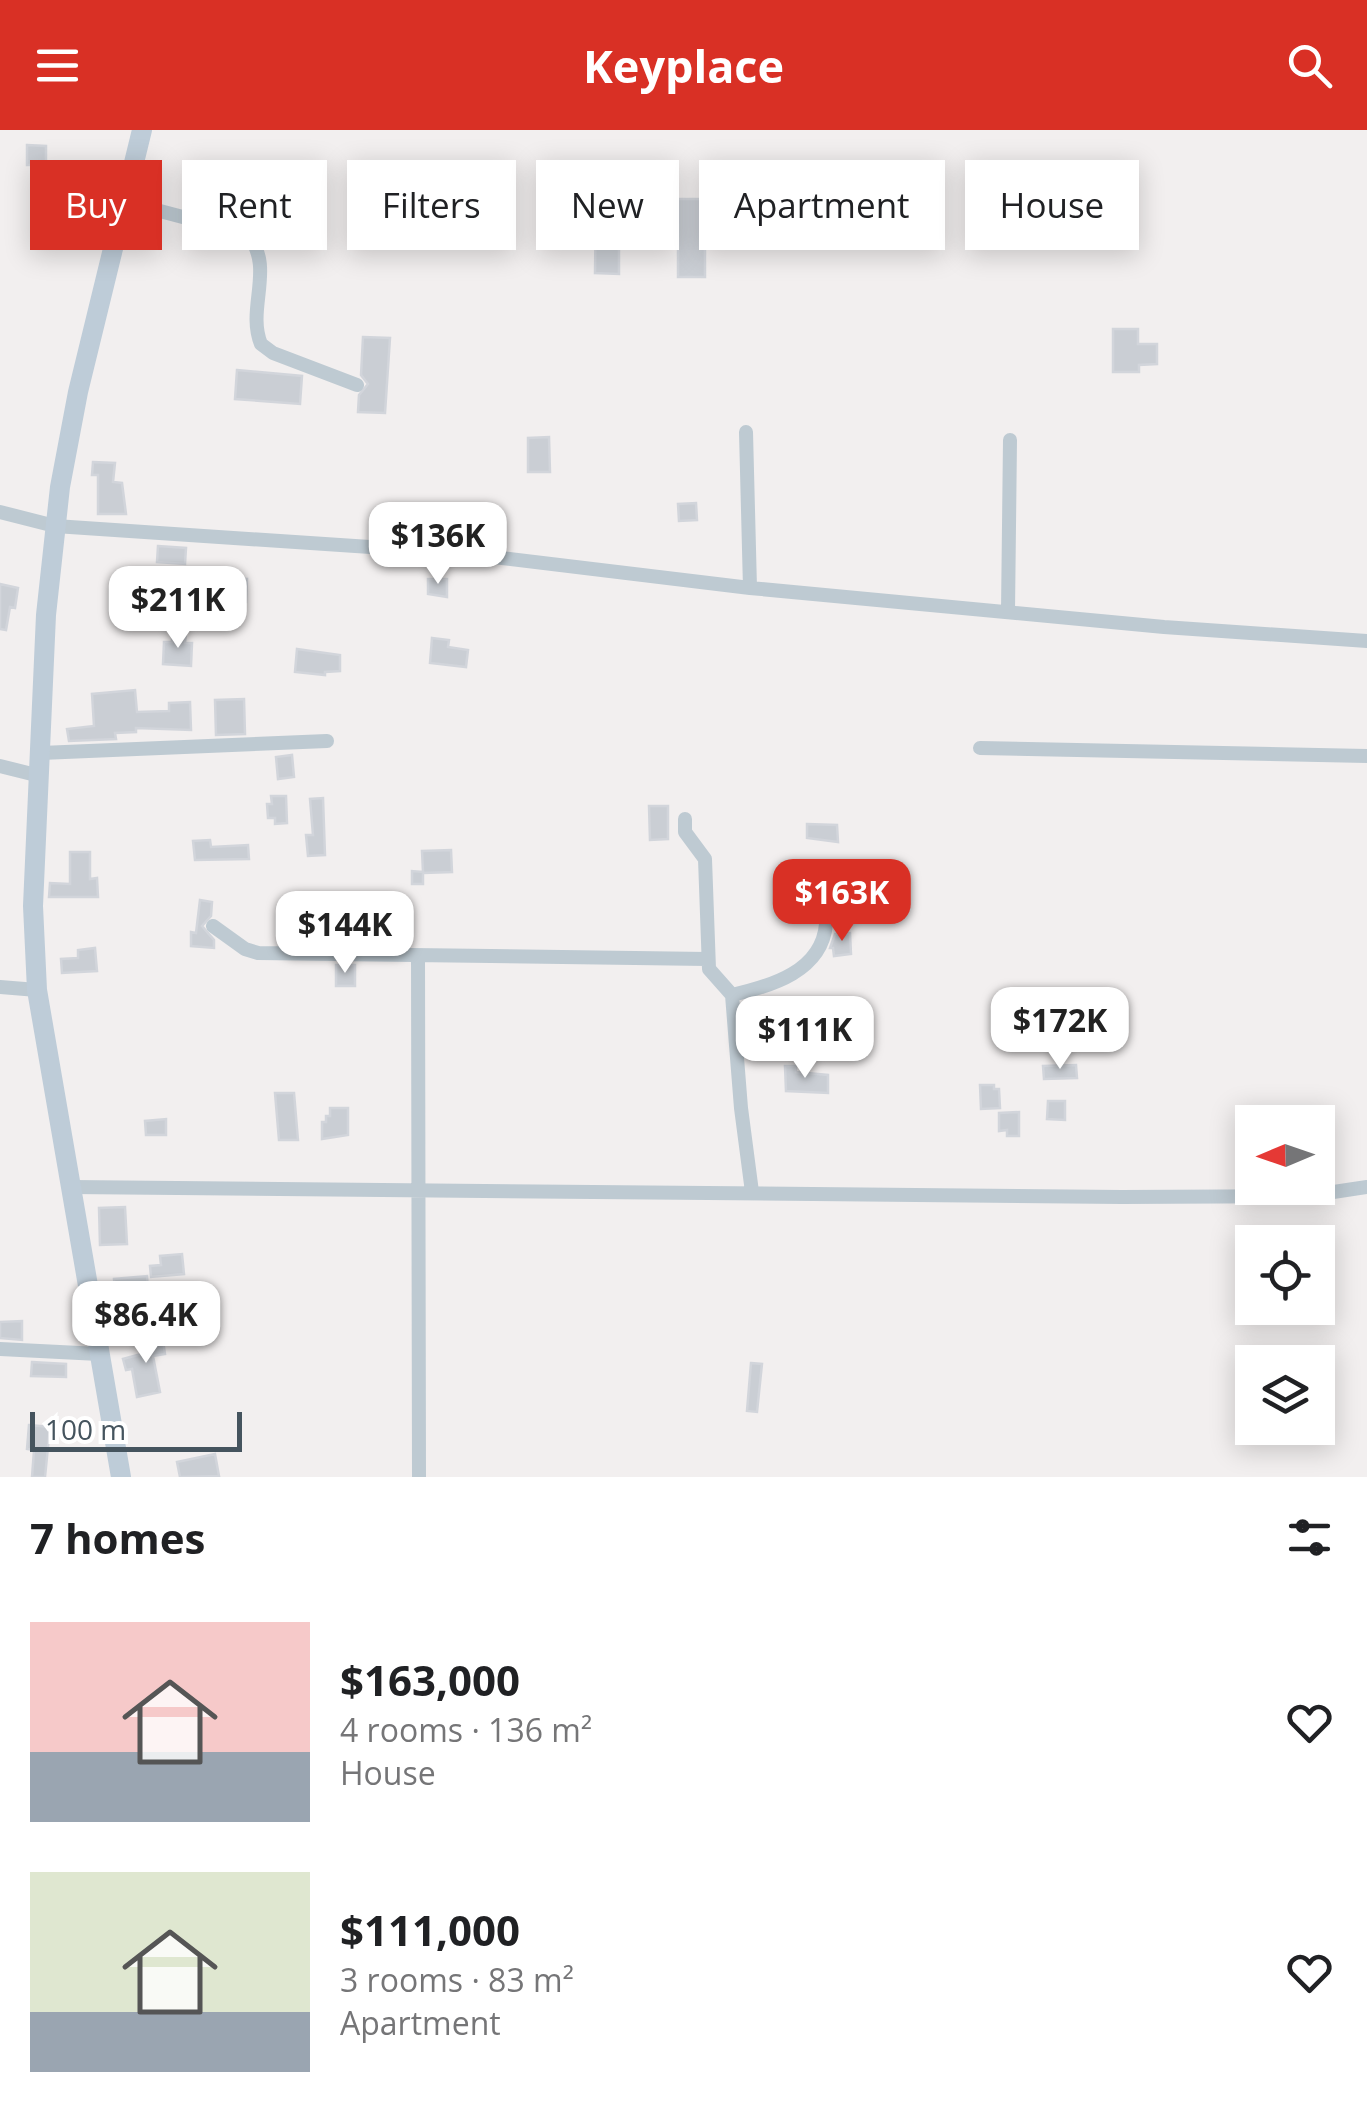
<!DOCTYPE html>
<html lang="en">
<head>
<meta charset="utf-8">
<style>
	:root { --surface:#fff; --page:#f2f2f2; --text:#202124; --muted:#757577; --accent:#d93025 }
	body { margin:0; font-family:"Open Sans",sans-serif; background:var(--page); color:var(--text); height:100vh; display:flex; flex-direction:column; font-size:38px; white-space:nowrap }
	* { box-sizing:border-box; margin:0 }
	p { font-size:32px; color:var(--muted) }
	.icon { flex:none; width:55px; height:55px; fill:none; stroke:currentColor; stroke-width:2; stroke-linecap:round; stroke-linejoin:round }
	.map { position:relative; height:1347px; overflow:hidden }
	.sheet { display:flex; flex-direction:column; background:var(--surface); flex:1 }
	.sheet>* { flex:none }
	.guide { position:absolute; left:30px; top:30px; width:1308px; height:90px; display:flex; gap:20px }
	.needle { width:65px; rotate:268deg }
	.tools { position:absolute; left:1235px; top:975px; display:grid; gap:20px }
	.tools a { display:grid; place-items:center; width:100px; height:100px; border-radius:0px; background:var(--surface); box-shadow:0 5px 25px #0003; font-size:50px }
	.scale { position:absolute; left:30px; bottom:25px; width:212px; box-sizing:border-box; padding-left:10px; border:5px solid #45545e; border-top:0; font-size:28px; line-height:35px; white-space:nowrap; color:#45545e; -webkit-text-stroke:8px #fff; paint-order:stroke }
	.price { position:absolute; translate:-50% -85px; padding:0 22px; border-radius:20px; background:#fff; color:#222; font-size:32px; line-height:65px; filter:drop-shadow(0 2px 5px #0008) }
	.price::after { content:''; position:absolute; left:50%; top:60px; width:30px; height:22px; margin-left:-15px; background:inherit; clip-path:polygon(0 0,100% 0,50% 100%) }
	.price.active { background:var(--accent); color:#fff }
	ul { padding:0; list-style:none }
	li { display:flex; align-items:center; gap:30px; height:250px; padding:0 30px }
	li span { display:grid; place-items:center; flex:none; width:280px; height:200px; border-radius:0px; color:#555 }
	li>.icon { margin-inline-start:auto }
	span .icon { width:120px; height:120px; fill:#fffc; stroke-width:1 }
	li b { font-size:42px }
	h2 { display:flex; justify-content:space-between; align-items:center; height:120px; padding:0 30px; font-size:42px }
	.pill { padding:0 35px; border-radius:0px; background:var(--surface); box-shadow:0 5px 25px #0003; font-size:35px; line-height:90px }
	.pill.active { background:var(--accent); color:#fff }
	header { display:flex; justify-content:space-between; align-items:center; height:130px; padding:0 30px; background:var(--accent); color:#fff; font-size:45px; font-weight:700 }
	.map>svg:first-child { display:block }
	.building { fill:#caced4; stroke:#d2d5db; stroke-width:2.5 }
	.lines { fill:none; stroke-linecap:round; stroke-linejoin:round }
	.street { stroke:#becad2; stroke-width:14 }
	.secondary { stroke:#beccd8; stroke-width:20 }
</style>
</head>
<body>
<header><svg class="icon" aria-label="menu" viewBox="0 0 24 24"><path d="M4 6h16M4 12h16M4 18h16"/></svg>Keyplace<svg class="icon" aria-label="search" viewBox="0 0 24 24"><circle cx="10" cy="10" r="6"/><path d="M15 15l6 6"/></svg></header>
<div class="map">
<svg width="1367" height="1347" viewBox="0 0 1367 1347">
	<rect width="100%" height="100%" fill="#f2efef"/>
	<!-- building -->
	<path class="building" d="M 27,15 L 46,16 L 46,35 L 27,35 Z
		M 634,55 L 671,56 L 671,69 L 705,69 L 705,147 L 678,147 L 678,95 L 619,95 L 619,144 L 595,143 L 596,71 L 634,72 Z
		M 856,77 L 869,77 L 870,116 L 853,115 Z
		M 1113,199 L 1138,199 L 1138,214 L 1157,214 L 1157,234 L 1139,235 L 1139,242 L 1113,242 Z
		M 363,207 L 390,208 L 385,283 L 358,282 L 359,265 L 368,254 L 361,245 Z
		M 237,240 L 302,246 L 300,274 L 235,269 Z
		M 549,307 L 550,342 L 528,342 L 528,308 Z
		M 93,332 L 115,333 L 113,352 L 122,353 L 126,384 L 98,384 L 98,345 L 92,345 Z
		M 696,373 L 697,390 L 679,391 L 678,374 Z
		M 158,416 L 186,418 L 185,434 L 157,432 Z
		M 222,448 L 247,449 L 246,472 L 221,470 Z
		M 428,449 L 447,449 L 447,467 L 428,464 Z
		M 0,454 L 18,458 L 15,478 L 10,477 L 6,500 L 0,499 Z
		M 172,503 L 186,503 L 185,513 L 192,513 L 191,536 L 163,534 L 164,512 L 172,512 Z
		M 432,508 L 449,510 L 448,517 L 468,520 L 466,537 L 430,533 Z
		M 297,519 L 340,525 L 340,541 L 325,542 L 325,545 L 295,542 Z
		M 135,560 L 137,582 L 169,581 L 169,573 L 190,572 L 191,600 L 136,598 L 136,602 L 115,603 L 116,609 L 69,611 L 67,599 L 94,596 L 92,564 Z
		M 244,569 L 245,604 L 216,605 L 215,570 Z
		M 292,625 L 294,647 L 278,649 L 276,627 Z
		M 271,666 L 286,666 L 287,693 L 275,694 L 275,688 L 268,688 L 267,674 L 272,674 Z
		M 323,668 L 325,725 L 308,726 L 306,705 L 313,705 L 310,669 Z
		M 649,676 L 668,676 L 668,709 L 650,710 Z
		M 807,694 L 837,695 L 838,712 L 807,708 Z
		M 210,710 L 211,717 L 248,715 L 249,729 L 195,730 L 193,711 Z
		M 451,720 L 452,742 L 423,743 L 423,754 L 412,754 L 412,741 L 423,742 L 422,721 Z
		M 70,722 L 90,722 L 90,749 L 97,748 L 98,767 L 49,767 L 50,753 L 70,754 Z
		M 200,770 L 212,772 L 211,786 L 202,796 L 214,810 L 214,818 L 191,816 L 191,802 L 196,803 Z
		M 333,802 L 367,805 L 366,814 L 333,813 Z
		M 850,803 L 851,824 L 834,826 L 833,818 L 830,818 L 835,804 Z
		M 95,818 L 97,841 L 62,843 L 61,829 L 78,828 L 78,820 Z
		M 336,835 L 355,835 L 355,856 L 336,856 Z
		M 1076,935 L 1077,948 L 1044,949 L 1043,936 Z
		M 785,936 L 796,936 L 796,942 L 828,945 L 828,963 L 786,961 Z
		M 980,955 L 994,955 L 994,959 L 999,959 L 1000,978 L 981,979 Z
		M 275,963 L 294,963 L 298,1010 L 279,1010 Z
		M 1048,971 L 1065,971 L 1065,990 L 1047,989 Z
		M 330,978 L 348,978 L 348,1005 L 322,1009 L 322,992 L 326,992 L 326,986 L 330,986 Z
		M 1019,982 L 1019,1006 L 1007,1006 L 1007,1000 L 999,1001 L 999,983 Z
		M 166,989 L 166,1005 L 146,1005 L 145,991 Z
		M 125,1077 L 127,1114 L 100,1115 L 99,1078 Z
		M 182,1124 L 184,1144 L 151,1147 L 150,1136 L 161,1135 L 160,1126 Z
		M 147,1146 L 148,1159 L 115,1162 L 114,1149 Z
		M 22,1191 L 22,1210 L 0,1208 L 0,1192 Z
		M 162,1204 L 165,1224 L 153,1226 L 160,1262 L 137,1267 L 132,1239 L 126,1240 L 123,1229 L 145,1223 L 143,1208 Z
		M 32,1232 L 66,1234 L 66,1247 L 31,1246 Z
		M 751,1233 L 762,1234 L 757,1282 L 747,1281 Z
		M 29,1295 L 50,1297 L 45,1347 L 32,1347 L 34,1320 L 27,1319 Z
		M 215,1324 L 219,1346 L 180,1347 L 177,1332 Z"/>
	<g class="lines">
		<!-- street -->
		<path class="street" d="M 126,72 L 247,104 C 276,137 246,178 261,214 L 273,223 L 357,255
			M 746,302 L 750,458
			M 0,382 L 55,396 L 460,423 L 750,458 L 1164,497 L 1367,511
			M 1008,482 L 1010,310
			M 980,618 L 1367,626
			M 41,623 L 327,611
			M 0,636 L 40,646
			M 685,689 L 685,702 L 705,729 L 709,839 L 732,865 L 741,978 L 752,1062
			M 213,796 L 245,819 L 258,823 L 707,829
			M 418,826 L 419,1347
			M 0,857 L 37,860
			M 732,865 C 772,856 822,841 826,794
			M 71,1057 L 1122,1067 L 1307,1066 L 1367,1057
			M 0,1219 L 99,1224"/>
		<!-- secondary -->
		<path class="secondary" d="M 121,1347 L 37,860 L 33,776 L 46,485 L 60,357 L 78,262 L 142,0"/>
	</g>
</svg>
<div class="tools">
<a><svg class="needle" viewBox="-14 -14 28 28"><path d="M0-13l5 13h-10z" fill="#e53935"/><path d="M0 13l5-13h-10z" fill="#757577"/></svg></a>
<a><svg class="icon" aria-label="locate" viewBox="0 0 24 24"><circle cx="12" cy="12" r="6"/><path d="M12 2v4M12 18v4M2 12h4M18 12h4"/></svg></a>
<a><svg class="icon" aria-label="layers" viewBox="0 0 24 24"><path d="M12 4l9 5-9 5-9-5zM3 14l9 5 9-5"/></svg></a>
</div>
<div class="scale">100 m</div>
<b class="price" style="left:438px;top:457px">$136K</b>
<b class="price" style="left:178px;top:521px">$211K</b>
<b class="price active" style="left:842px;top:814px">$163K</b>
<b class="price" style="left:345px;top:846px">$144K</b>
<b class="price" style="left:1060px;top:942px">$172K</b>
<b class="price" style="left:805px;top:951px">$111K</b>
<b class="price" style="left:146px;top:1236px">$86.4K</b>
<div class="guide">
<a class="pill active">Buy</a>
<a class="pill">Rent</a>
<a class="pill">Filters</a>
<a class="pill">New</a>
<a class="pill">Apartment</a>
<a class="pill">House</a>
</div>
</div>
<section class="sheet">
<h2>7 homes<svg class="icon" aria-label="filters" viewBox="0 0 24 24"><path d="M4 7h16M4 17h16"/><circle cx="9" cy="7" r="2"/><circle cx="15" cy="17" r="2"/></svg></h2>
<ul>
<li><span style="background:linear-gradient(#f6c9c9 65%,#9aa5b1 0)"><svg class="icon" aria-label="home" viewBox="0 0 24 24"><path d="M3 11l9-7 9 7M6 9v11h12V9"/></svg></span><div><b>$163,000</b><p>4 rooms · 136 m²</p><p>House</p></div><svg class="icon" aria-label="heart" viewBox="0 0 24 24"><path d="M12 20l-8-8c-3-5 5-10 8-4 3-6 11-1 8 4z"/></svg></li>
<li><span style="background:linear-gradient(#dfe7d0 70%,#9aa5b1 0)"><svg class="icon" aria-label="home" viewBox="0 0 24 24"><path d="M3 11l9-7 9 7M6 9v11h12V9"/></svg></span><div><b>$111,000</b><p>3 rooms · 83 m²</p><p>Apartment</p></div><svg class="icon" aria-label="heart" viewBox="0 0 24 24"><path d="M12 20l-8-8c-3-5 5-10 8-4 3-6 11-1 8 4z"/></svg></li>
</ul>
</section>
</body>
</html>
